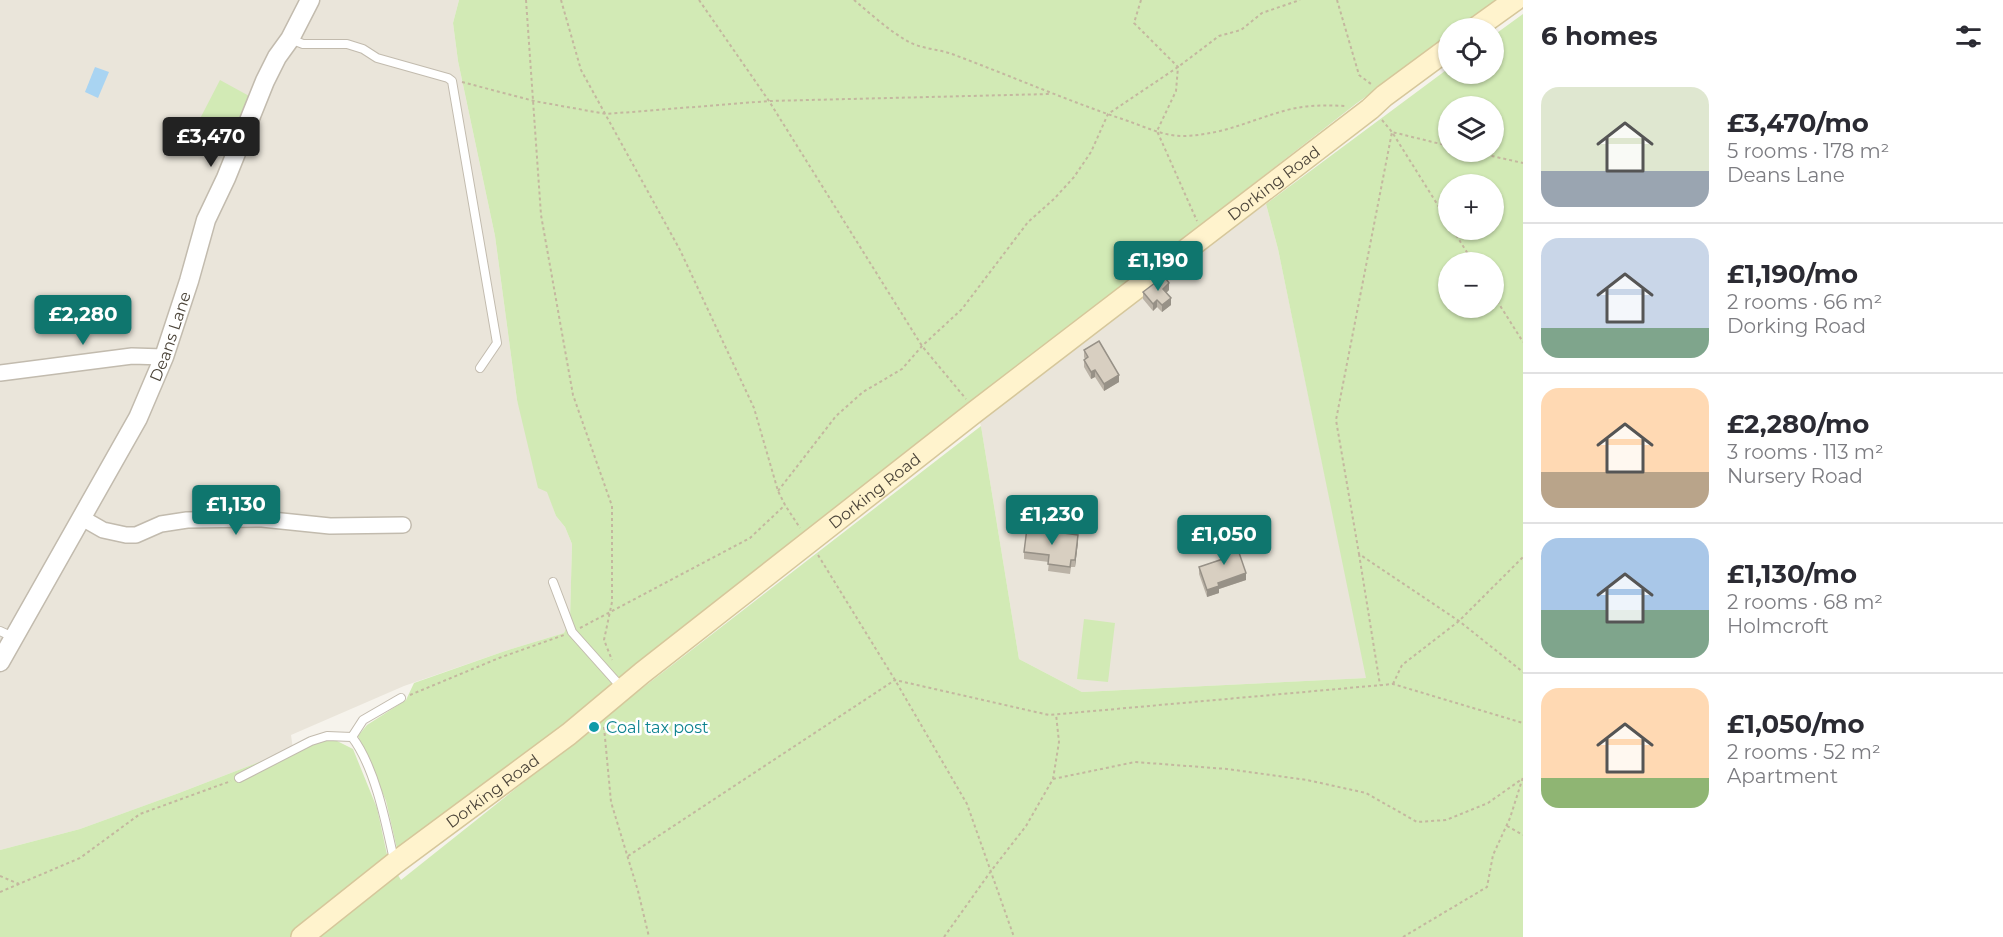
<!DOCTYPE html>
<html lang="en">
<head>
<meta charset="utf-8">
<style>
	:root { --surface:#fff; --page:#f7f7f7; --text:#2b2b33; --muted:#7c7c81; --line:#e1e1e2; --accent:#0f766e }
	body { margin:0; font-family:Montserrat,sans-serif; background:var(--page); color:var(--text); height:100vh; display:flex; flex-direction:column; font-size:22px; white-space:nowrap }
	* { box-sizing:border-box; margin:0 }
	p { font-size:20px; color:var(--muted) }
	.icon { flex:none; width:33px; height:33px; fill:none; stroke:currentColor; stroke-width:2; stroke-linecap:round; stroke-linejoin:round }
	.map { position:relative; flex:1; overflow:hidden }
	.details { display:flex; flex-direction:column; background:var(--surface); width:480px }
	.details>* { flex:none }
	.controls { position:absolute; left:1438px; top:18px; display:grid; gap:12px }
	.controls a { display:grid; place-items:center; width:66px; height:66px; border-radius:50%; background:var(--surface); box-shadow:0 2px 4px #0004; font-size:30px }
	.price { position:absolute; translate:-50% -51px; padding:0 14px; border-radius:6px; background:var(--accent); color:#fff; font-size:20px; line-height:39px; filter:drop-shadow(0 2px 3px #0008) }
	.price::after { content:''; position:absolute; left:50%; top:36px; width:18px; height:14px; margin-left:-9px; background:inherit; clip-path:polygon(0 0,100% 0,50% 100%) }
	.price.current { background:#222; color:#fff }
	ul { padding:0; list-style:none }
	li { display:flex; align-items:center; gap:18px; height:150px; padding:0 18px }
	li+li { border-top:2px solid var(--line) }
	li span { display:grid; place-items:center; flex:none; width:168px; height:120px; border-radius:18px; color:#555 }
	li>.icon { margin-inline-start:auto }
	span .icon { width:72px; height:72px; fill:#fffc; stroke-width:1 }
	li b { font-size:26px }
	h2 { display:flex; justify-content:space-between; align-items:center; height:72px; padding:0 18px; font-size:26px }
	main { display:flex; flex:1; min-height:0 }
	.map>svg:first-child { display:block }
	.residential { fill:#eae5da }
	.green { fill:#d2eab5; fill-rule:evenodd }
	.water { fill:#a9d4f2 }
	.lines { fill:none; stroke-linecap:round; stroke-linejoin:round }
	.service-casing { stroke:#c2bbae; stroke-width:10 }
	.minor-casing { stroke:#c2bbae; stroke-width:18 }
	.tertiary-casing { stroke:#c2bbae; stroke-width:21 }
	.secondary-casing { stroke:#d6c79b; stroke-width:24 }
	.path { stroke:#c4b79f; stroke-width:2; stroke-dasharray:3 3; stroke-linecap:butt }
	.service { stroke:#fff; stroke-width:8 }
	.minor { stroke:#fff; stroke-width:15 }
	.tertiary { stroke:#fff; stroke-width:18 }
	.secondary { stroke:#fff3cd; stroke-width:21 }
	.wall { fill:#bab2a6 }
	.shaded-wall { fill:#979187 }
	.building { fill:#d8cfc1; stroke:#979187; stroke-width:1.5 }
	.culture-dot { fill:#0f9aa8; stroke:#fff; stroke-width:2 }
	.labels { text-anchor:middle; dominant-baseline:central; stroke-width:5; stroke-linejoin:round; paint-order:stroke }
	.street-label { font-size:16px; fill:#4b4439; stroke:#fff }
	.culture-label { font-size:16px; fill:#0d838f; stroke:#fff; text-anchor:start }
</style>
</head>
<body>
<main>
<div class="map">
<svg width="1523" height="937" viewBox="0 0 1523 937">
	<rect width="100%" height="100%" fill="#f6f3ec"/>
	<!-- residential -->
	<path class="residential" d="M 0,0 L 459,0 L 453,23 L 458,61 L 495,236 L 517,400 L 556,516 L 565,527 L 572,544 L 570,619 L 564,633 L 505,651 L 404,686 L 291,735 L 293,749 L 179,793 L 80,829 L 0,850 Z
		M 1266,204 L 1278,249 L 1367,678 L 1082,692 L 1019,659 L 981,426 L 976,411 Z"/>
	<!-- green -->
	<path class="green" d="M 459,0 L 1499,0 L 1460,28 L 1449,28 L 1449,37 L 1357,103 L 1194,230 L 614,684 L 404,852 L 397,849 L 386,801 L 358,736 L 367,725 L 406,700 L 414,683 L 505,651 L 564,633 L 570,619 L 572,544 L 565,527 L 556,516 L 547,492 L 538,488 L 517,400 L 495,236 L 458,61 L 453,23 Z
		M 1523,14 L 1523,937 L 0,937 L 0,850 L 80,829 L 179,793 L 293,749 L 333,739 L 353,749 L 377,808 L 388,859 L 401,880 L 627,700 L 981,426 L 1019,659 L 1082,692 L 1366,678 L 1278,249 L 1266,204 L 1449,68 L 1449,74 L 1494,74 L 1494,35 ZM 1449,106 L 1494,106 L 1494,152 L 1449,152 ZM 1449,184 L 1494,184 L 1494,230 L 1449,230 ZM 1449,262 L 1494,262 L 1494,308 L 1449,308 Z
		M 220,80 L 251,97 L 222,154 L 190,138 Z
		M 1084,619 L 1115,623 L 1108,682 L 1077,679 Z"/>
	<!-- water -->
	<path class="water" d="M 95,67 L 109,72 L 98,98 L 85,92 Z"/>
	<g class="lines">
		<!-- service casing -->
		<g class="service-casing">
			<path id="service" d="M 290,39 L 303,44 L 347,44 L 363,49 L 377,58 L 448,78 L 452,81 L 497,343 L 480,368
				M 553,582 L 572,632 L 622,688
				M 0,631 L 13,637
				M 352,737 L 363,720 L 401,698
				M 239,778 L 311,741 L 327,736 L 352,737 C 375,767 386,823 394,860"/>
		</g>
		<!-- minor casing -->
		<g class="minor-casing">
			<path id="minor" d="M 0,373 L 132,356 L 164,357
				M 82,518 L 103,530 L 126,535 L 136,535 L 161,524 L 187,520 L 262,519 L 330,526 L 403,525"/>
		</g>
		<!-- tertiary casing -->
		<g class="tertiary-casing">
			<g id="tertiary">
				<path id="s1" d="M 0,662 L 138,418 L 164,357 L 189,281 L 206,220 L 226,178 L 265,81 L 277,57 L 290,39 L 310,0"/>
			</g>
		</g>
		<!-- secondary casing -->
		<g class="secondary-casing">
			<g id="secondary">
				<path d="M 1476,28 L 1515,0"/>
				<path id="s2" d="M 302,937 L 395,863 L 569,734 L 642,673 L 976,411 L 1370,109 L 1384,96 L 1449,48"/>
			</g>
		</g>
		<!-- path -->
		<path class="path" d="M 526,0 L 541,215 L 573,395 L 612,506 L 612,602 L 604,640 L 612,660
			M 561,0 L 581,70 L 680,250 L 754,408 L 778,491 L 785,505 L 800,528
			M 699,0 L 769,101 L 922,346 L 966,399
			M 854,0 C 871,14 889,31 909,42 C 922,49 938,49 952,54 C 1011,76 1068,101 1128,121 C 1145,127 1166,137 1185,136 C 1227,134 1252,119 1291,109 C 1309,105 1327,105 1345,106
			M 1141,0 L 1134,23 L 1178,67 L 1176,91 L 1157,131 L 1197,221
			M 1337,0 L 1359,75 L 1371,84
			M 462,82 L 534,101 L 606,114 L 769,101 L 1049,94
			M 1382,120 L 1392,132 L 1449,223
			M 1449,146 L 1392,132 L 1336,420 L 1359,554 L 1459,621 L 1523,672
			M 1474,152 L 1523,163
			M 1453,230 L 1473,262
			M 1494,296 L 1523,342
			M 778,491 L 836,416 L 863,392 L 902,369 L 922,346 L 962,309 L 1028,222 L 1054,199 L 1074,177 L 1091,152 L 1108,114 L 1178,67 L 1219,36 L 1241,30 L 1262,13 L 1300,0
			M 1359,554 L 1380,685
			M 818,555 L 895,680 L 967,804 L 1014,937
			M 580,628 L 750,538 L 785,505
			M 1393,684 L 1402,665 L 1459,621 L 1523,557
			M 410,695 L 499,658 L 564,635
			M 604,727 L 611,802 L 638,891 L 649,937
			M 1053,779 L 1135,762 L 1227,769 L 1307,780 L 1366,793 L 1417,822 L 1446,820 L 1488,803 L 1522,779
			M 1507,826 L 1523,835
			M 628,856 L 895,680 L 1049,715 L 1393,684 L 1523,723
			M 0,876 L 19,884
			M 0,892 L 80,858 L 140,814 L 231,781
			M 944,937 L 991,871 L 1026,826 L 1053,779 L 1059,742 L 1056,714
			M 1403,937 L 1487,887 L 1493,855 L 1510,818 L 1523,777"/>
		<!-- service -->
		<use href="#service" class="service"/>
		<!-- minor -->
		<use href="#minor" class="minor"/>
		<!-- tertiary -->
		<use href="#tertiary" class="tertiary"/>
		<!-- secondary -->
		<use href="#secondary" class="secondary"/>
	</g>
	<!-- wall -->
	<path class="wall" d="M 1169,290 L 1166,293 L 1171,305 L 1162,312 L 1157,307 L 1153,311 L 1143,299 L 1143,292 Z
		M 1084,350 L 1119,382 L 1104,391 L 1095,377 L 1091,379 L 1084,367 L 1084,360 L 1085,359 L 1084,357 Z
		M 1078,542 L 1075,567 L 1071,567 L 1070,574 L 1048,571 L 1049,562 L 1024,559 L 1024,552 Z
		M 1221,542 L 1246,580 L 1219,589 L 1219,593 L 1207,597 L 1199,574 L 1199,567 L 1224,558 L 1221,549 Z"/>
	<!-- shaded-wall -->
	<path class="shaded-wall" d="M 1169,283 L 1169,290 L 1163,296 L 1163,289 Z
		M 1171,298 L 1171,305 L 1162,312 L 1162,305 Z
		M 1157,300 L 1157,307 L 1153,311 L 1153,304 Z
		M 1095,370 L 1095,377 L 1091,379 L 1091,372 Z
		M 1119,375 L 1119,382 L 1104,391 L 1104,384 Z
		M 1078,535 L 1078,542 L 1075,567 L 1075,560 Z
		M 1246,573 L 1246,580 L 1219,589 L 1219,593 L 1207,597 L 1207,590 L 1218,583 Z"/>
	<!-- building -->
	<path class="building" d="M 1164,276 L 1169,283 L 1163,289 L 1171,298 L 1162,305 L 1157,300 L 1153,304 L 1143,292 Z
		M 1099,341 L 1119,375 L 1104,384 L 1095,370 L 1091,372 L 1084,360 L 1088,357 L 1084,350 Z
		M 1027,528 L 1078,535 L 1075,560 L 1071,560 L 1070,567 L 1048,564 L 1049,555 L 1024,552 Z
		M 1234,538 L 1246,573 L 1218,583 L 1219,586 L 1207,590 L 1199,567 L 1226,558 L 1221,542 Z"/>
	<!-- markers -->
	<circle class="culture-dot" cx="594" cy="727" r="6"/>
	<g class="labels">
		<!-- street labels -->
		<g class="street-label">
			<text stroke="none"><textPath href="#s2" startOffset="1230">Dorking Road</textPath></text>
			<text stroke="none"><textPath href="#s1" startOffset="368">Deans Lane</textPath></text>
			<text stroke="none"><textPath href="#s2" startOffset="726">Dorking Road</textPath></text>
			<text stroke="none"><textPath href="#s2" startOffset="240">Dorking Road</textPath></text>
		</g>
		<!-- culture labels -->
		<g class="culture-label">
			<text x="606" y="727">Coal tax post</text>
		</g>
	</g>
</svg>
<div class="controls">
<a><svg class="icon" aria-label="locate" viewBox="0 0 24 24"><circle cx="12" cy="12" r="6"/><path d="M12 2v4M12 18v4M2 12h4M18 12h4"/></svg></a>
<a><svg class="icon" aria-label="layers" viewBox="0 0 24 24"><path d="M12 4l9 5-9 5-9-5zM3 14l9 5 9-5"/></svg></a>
<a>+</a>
<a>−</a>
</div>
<b class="price current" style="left:211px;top:168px">£3,470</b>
<b class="price" style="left:1158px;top:292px">£1,190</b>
<b class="price" style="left:83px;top:346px">£2,280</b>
<b class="price" style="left:236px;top:536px">£1,130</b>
<b class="price" style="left:1052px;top:546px">£1,230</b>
<b class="price" style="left:1224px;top:566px">£1,050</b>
</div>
<section class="details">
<h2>6 homes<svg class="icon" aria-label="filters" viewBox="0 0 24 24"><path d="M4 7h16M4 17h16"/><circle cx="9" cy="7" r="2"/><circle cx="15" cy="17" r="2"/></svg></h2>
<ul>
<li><span style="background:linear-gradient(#dfe7d0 70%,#9aa5b1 0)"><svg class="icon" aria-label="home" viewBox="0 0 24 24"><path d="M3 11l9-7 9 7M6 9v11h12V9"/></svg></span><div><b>£3,470/mo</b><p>5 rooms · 178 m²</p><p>Deans Lane</p></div></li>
<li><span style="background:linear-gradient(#c9d6e8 75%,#7fa58c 0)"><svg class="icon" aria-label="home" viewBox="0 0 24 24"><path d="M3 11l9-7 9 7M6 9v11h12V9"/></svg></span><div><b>£1,190/mo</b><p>2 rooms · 66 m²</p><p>Dorking Road</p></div></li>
<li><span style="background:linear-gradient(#ffd9b3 70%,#b9a48a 0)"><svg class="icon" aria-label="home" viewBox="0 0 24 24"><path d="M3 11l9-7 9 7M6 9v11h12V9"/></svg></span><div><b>£2,280/mo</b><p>3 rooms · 113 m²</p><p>Nursery Road</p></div></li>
<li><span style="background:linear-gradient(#a9c7e8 60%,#7fa58c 0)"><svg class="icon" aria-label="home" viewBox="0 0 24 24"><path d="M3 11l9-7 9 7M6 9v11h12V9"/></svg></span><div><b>£1,130/mo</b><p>2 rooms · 68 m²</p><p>Holmcroft</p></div></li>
<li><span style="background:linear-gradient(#ffd9b3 75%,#8fb573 0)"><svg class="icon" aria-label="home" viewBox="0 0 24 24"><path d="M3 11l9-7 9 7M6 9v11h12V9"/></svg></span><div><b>£1,050/mo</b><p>2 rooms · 52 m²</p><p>Apartment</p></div></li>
</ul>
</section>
</main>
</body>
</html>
